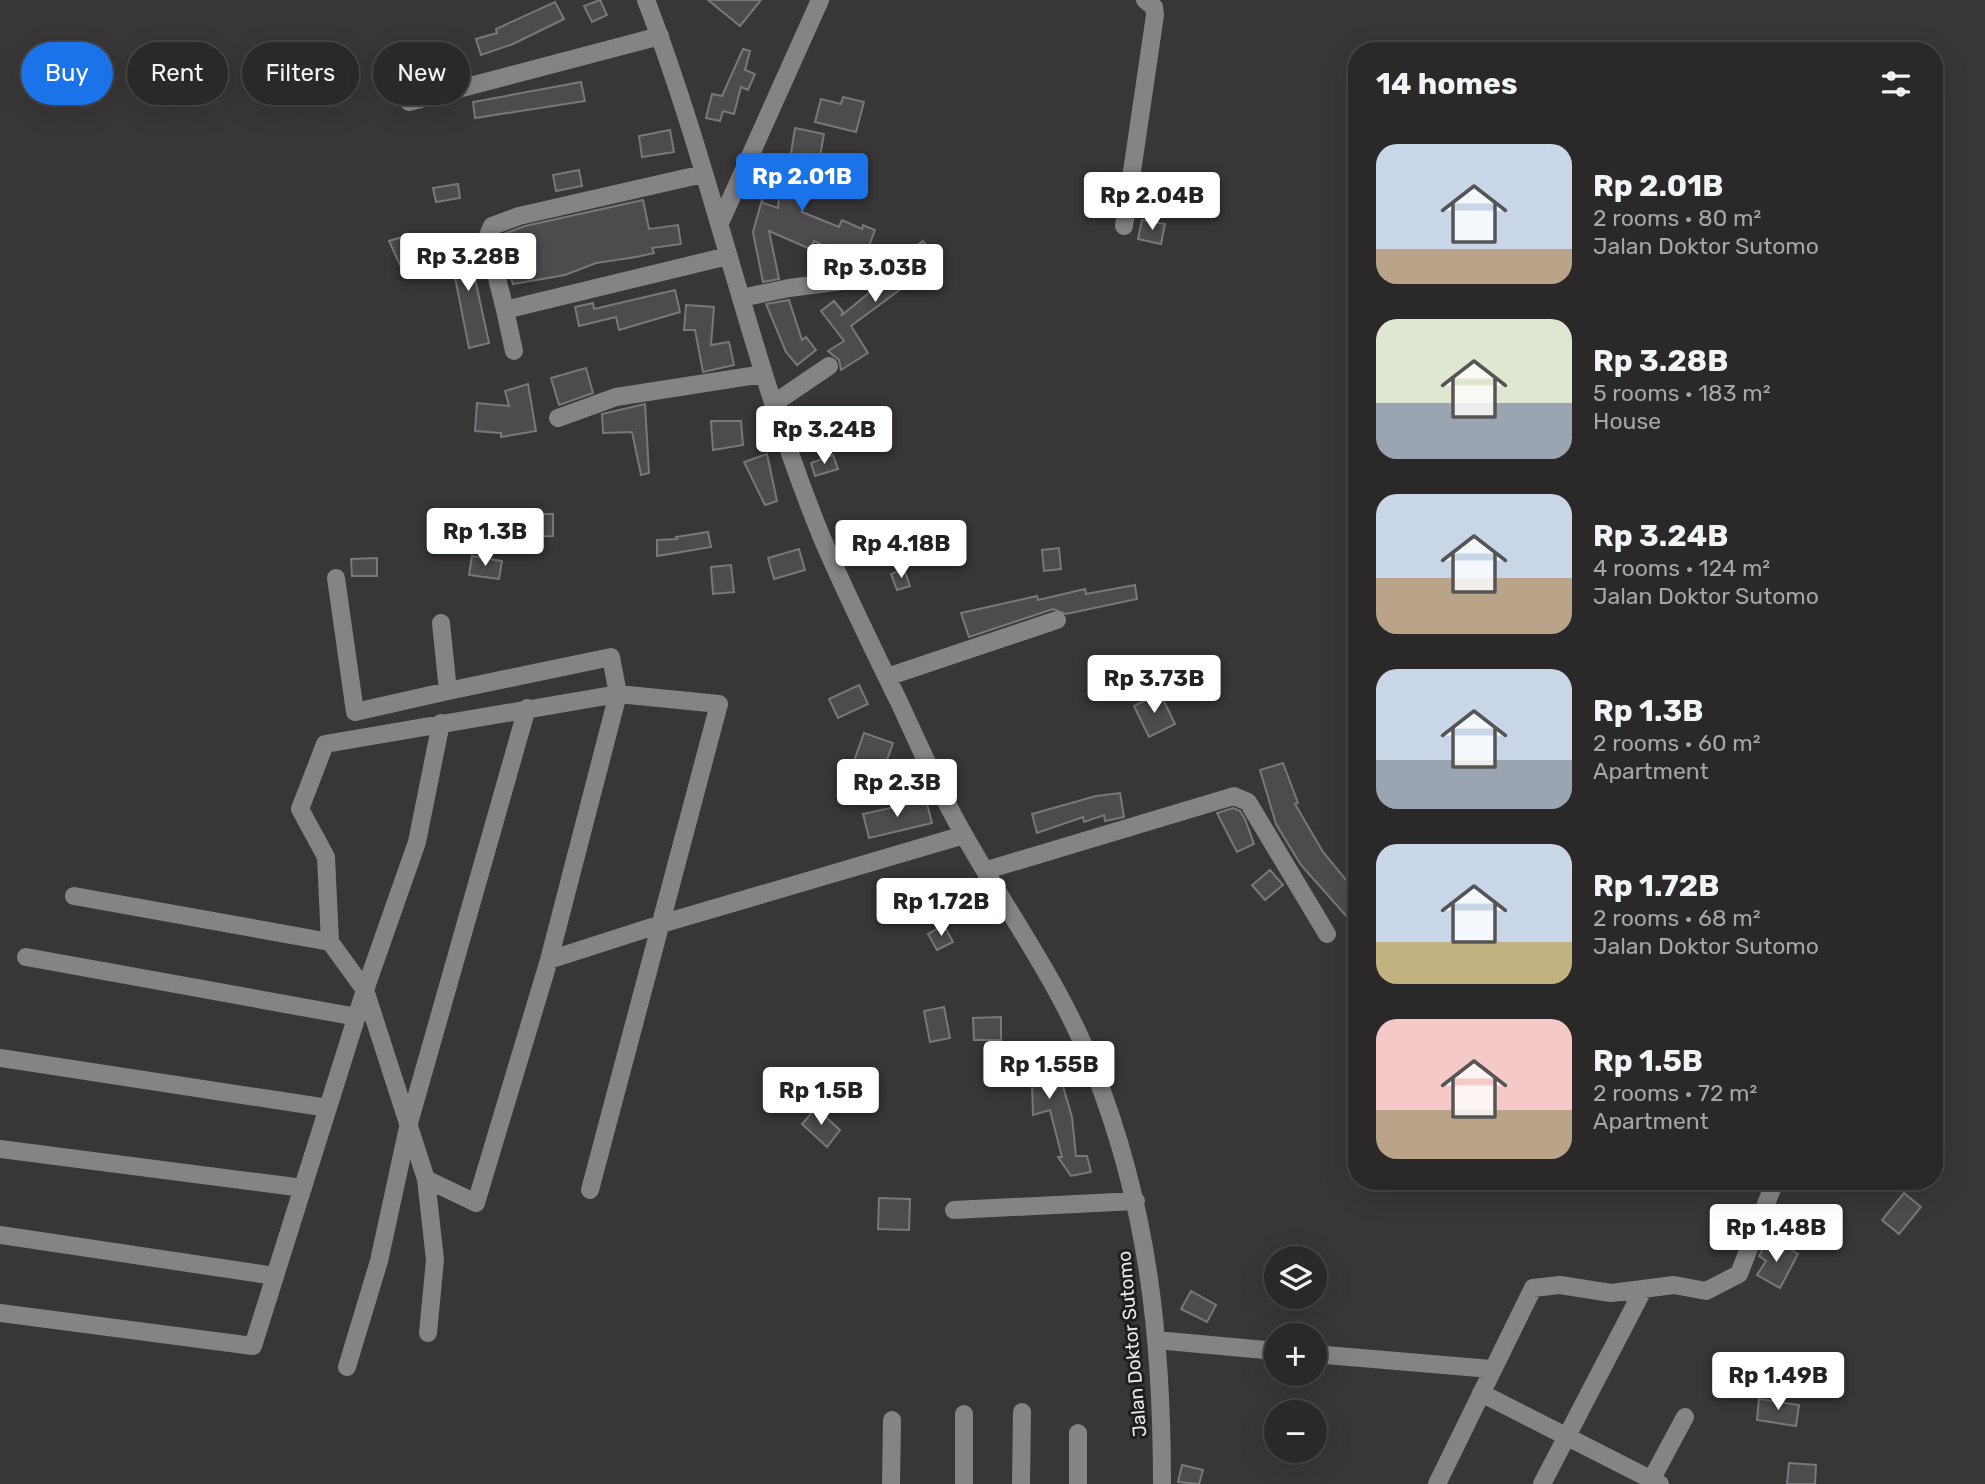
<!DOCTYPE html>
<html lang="en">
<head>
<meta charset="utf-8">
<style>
	:root { --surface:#2b2829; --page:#373435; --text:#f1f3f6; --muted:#a6a6a8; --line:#474446; --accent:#1a73e8 }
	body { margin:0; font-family:Rubik,sans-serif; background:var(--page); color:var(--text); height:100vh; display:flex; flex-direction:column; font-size:26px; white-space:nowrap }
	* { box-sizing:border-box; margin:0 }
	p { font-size:23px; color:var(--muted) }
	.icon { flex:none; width:38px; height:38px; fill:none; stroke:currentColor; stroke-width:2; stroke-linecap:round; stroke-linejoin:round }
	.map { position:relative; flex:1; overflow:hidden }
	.sheet { position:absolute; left:1348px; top:42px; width:595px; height:1148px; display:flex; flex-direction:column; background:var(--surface); border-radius:28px; box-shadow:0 7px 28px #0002,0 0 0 2px var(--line) }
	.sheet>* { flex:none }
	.banner { position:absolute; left:21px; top:42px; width:665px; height:63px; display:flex; gap:14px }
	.tools { position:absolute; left:1264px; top:1246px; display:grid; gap:14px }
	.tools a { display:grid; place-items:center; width:63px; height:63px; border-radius:50%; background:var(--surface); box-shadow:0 7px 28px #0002,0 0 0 2px var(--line); font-size:35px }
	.price { position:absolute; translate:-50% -60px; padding:0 16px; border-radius:7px; background:#fff; color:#222; font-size:23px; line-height:46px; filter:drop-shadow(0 2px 4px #0008) }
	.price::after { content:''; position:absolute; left:50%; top:42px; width:21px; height:16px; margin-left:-10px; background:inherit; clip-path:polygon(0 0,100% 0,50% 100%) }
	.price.current { background:var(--accent); color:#fff }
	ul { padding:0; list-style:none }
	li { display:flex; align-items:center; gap:21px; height:175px; padding:0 28px }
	li span { display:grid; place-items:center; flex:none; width:196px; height:140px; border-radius:21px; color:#555 }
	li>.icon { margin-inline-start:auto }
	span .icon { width:84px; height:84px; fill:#fffc; stroke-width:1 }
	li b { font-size:30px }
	h2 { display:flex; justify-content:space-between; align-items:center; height:84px; padding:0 28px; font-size:30px }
	.pill { padding:0 24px; border-radius:32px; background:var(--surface); box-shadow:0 7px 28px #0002,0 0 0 2px var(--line); font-size:24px; line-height:63px }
	.pill.current { background:var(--accent); color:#fff }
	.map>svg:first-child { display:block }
	.building { fill:#4d4b4d; stroke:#797779; stroke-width:2 }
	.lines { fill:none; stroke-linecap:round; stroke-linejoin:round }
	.minor { stroke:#868384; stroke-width:18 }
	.labels { text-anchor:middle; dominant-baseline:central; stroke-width:6; stroke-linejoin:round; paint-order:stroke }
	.street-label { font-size:19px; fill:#eae8e9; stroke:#1f1e1e }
</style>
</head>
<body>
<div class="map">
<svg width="1985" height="1484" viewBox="0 0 1985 1484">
	<rect width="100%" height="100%" fill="#393637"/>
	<!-- building -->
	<path class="building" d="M 600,0 L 607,15 L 592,22 L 584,6 Z
		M 708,0 L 761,0 L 740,26 Z
		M 555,2 L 564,19 L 513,44 L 481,55 L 476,39 L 497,33 L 496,29 Z
		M 743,49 L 750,51 L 745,70 L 755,74 L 748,90 L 741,87 L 734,114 L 723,111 L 720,121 L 706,118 L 712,94 L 722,96 Z
		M 581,82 L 585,101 L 475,118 L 473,102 Z
		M 843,97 L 864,102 L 856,132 L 815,122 L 821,99 L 841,104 Z
		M 795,128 L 824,134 L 820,156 L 808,154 L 802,212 L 839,227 L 842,220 L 862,229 L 863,225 L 875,230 L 865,256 L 846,248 L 843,254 L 814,241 L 810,249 L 769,231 L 779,279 L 763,282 L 753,232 L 762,200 L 763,203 L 778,208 L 783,159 L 790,160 Z
		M 670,130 L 674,152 L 642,157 L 639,136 Z
		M 579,170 L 582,186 L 556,191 L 553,175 Z
		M 458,184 L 460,198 L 436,202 L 433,188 Z
		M 643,200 L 649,229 L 678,225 L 681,244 L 652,248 L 654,253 L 636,257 L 596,263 L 565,275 L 513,284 L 499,239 L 501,235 L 525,226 Z
		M 1142,220 L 1165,224 L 1161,244 L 1138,239 Z
		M 409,235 L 415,260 L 401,267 L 389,241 Z
		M 466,237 L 489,343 L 469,348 L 448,242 Z
		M 923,241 L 938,260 L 917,276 L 920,279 L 907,289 L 905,286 L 851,326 L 868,353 L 841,370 L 839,360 L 828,351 L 844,341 L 821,311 L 834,301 L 843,312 L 841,316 L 894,272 L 909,255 L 907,253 Z
		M 675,290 L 680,312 L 619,330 L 616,317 L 579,326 L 575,307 L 593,303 L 594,309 Z
		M 789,300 L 802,340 L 806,337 L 816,350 L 797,365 L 786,352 L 766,304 Z
		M 686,305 L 714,307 L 711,345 L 729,342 L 734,365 L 703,372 L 695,330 L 684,330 Z
		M 586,368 L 593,393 L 559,405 L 551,378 Z
		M 528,384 L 536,431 L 501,437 L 501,433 L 475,431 L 477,403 L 509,406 L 505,391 Z
		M 645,404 L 649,473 L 641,475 L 632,432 L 603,433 L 602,414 Z
		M 711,421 L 741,421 L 743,445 L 713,450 Z
		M 767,454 L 777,501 L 765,505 L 744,462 Z
		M 833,455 L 838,469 L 815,476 L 811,463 Z
		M 508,514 L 553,514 L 553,536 L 508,537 Z
		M 708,532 L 711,547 L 657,556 L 657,540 L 677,539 L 676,537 Z
		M 1059,548 L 1061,569 L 1044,571 L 1042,550 Z
		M 799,549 L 805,570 L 774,579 L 768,558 Z
		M 472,556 L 502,561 L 499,579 L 469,575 Z
		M 377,558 L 377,576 L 352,576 L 351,559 Z
		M 731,565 L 734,592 L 713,594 L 711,567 Z
		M 904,569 L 910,586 L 897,590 L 891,574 Z
		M 1135,585 L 1137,599 L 1066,614 L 1053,609 L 969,637 L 961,613 L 1037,596 L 1038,600 L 1085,589 L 1086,594 Z
		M 859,685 L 868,704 L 838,718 L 829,699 Z
		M 1160,693 L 1175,724 L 1149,737 L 1134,706 Z
		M 864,733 L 893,743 L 883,771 L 854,761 Z
		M 1283,763 L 1298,803 L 1295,804 L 1323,852 L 1356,892 L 1356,927 L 1301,865 L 1276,824 L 1260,770 Z
		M 1120,793 L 1124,817 L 1105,821 L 1104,815 L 1084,822 L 1083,817 L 1037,833 L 1032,814 L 1096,796 Z
		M 926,800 L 932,823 L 869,838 L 863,814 Z
		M 1233,808 L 1240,811 L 1245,819 L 1254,844 L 1237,852 L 1217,813 Z
		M 1270,870 L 1283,885 L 1265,900 L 1252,885 Z
		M 944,925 L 953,942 L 937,950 L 928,934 Z
		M 944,1007 L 950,1038 L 930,1042 L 924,1011 Z
		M 1001,1017 L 1001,1040 L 974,1040 L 973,1018 Z
		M 1010,1048 L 1053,1050 L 1057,1084 L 1062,1083 L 1072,1117 L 1076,1156 L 1087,1156 L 1091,1172 L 1071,1176 L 1058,1157 L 1062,1157 L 1050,1110 L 1033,1115 L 1032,1083 L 1013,1083 Z
		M 816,1108 L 840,1130 L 827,1147 L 802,1124 Z
		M 1904,1193 L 1921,1207 L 1899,1234 L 1882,1220 Z
		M 879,1198 L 910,1199 L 909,1230 L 878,1229 Z
		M 1766,1243 L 1781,1250 L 1786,1247 L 1798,1254 L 1780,1288 L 1757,1275 L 1766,1261 L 1759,1256 Z
		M 1191,1291 L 1216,1305 L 1207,1322 L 1181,1309 Z
		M 1759,1399 L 1799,1405 L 1796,1426 L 1757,1420 Z
		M 1789,1463 L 1816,1465 L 1815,1484 L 1787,1484 Z
		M 1182,1465 L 1203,1470 L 1199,1484 L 1178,1482 Z"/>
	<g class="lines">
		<!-- minor -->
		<path class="minor" d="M 646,0 C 714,176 750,363 822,538 C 846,594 873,649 900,704 C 919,745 937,787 959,826 C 1004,908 1060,982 1094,1070 C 1148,1207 1162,1338 1162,1484
			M 409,102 L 660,36
			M 703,174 L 519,216 L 492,226 L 487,238 L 505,310 L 728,256
			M 720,223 L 820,0
			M 1124,226 L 1155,15 L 1154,7 L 1145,0
			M 741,298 L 789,288 L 858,279 L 890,257
			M 505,310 L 514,351
			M 773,404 L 829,366
			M 558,418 L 616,397 L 764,374
			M 336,578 L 355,712 L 448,691
			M 887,677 L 1057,620
			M 987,870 L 1234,796 L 1248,802 L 1327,934
			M 74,896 L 330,942
			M 26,957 L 357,1017
			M 549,960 L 661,924 L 964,835
			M 0,1058 L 328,1108
			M 0,1149 L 303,1188
			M 426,1179 L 476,1203 L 549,960 L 618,694 L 611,657 L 448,691 L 441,623
			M 954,1210 L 1136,1201
			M 0,1235 L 275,1276
			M 0,1313 L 253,1346 L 365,990 L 417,842 L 441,723
			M 428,1333 L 435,1260 L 426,1179 L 365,990 L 330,942 L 326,857 L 300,809 L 325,744 L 618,694 L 719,704 L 590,1190
			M 1156,1340 L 1276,1351
			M 1314,1354 L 1491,1369
			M 347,1367 L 379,1261 L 409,1123 L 527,708
			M 1481,1393 L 1660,1484
			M 1078,1433 L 1078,1484
			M 891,1484 L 892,1420
			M 964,1484 L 964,1414
			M 1021,1484 L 1022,1412
			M 1437,1484 L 1533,1288 L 1560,1285 L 1611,1293 L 1674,1285 L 1706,1291 L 1739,1274 L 1775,1181
			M 1542,1484 L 1643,1290
			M 1649,1484 L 1685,1417"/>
	</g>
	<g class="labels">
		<!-- street labels -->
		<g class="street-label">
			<text transform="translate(1132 1344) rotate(-95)">Jalan Doktor Sutomo</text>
		</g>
	</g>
</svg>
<div class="tools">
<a><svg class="icon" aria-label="layers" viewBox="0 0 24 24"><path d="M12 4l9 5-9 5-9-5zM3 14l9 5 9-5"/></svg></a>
<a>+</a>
<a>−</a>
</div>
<b class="price current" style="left:802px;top:213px">Rp 2.01B</b>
<b class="price" style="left:1152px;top:232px">Rp 2.04B</b>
<b class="price" style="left:468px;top:293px">Rp 3.28B</b>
<b class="price" style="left:875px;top:304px">Rp 3.03B</b>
<b class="price" style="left:824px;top:466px">Rp 3.24B</b>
<b class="price" style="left:485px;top:568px">Rp 1.3B</b>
<b class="price" style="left:901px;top:580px">Rp 4.18B</b>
<b class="price" style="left:1154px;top:715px">Rp 3.73B</b>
<b class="price" style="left:897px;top:819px">Rp 2.3B</b>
<b class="price" style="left:941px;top:938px">Rp 1.72B</b>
<b class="price" style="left:1049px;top:1101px">Rp 1.55B</b>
<b class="price" style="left:821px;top:1127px">Rp 1.5B</b>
<b class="price" style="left:1776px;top:1264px">Rp 1.48B</b>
<b class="price" style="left:1778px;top:1412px">Rp 1.49B</b>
<div class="banner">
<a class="pill current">Buy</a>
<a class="pill">Rent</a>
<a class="pill">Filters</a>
<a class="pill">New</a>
</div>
<section class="sheet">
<h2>14 homes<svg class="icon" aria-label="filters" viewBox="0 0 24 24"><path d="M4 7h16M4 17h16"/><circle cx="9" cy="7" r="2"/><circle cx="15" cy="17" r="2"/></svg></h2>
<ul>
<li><span style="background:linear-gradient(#c9d6e8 75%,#b9a48a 0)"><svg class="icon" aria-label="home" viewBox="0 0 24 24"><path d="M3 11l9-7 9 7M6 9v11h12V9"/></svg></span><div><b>Rp 2.01B</b><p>2 rooms · 80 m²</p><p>Jalan Doktor Sutomo</p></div></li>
<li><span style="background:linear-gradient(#dfe7d0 60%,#9aa5b1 0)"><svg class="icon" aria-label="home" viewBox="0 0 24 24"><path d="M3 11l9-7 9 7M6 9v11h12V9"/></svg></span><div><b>Rp 3.28B</b><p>5 rooms · 183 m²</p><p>House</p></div></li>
<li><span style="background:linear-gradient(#c9d6e8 60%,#b9a48a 0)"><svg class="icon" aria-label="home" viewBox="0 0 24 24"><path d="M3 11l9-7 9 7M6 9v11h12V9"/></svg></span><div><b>Rp 3.24B</b><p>4 rooms · 124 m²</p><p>Jalan Doktor Sutomo</p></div></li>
<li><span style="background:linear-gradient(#c9d6e8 65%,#9aa5b1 0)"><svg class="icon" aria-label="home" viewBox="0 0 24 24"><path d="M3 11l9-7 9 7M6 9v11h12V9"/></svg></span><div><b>Rp 1.3B</b><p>2 rooms · 60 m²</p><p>Apartment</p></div></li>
<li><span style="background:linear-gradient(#c9d6e8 70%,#c2b280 0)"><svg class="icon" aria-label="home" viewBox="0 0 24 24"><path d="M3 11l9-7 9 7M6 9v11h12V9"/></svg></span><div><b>Rp 1.72B</b><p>2 rooms · 68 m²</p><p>Jalan Doktor Sutomo</p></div></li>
<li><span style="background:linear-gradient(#f6c9c9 65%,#b9a48a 0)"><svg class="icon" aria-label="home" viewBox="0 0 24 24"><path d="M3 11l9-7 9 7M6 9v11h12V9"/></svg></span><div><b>Rp 1.5B</b><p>2 rooms · 72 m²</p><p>Apartment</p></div></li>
</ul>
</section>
</div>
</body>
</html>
